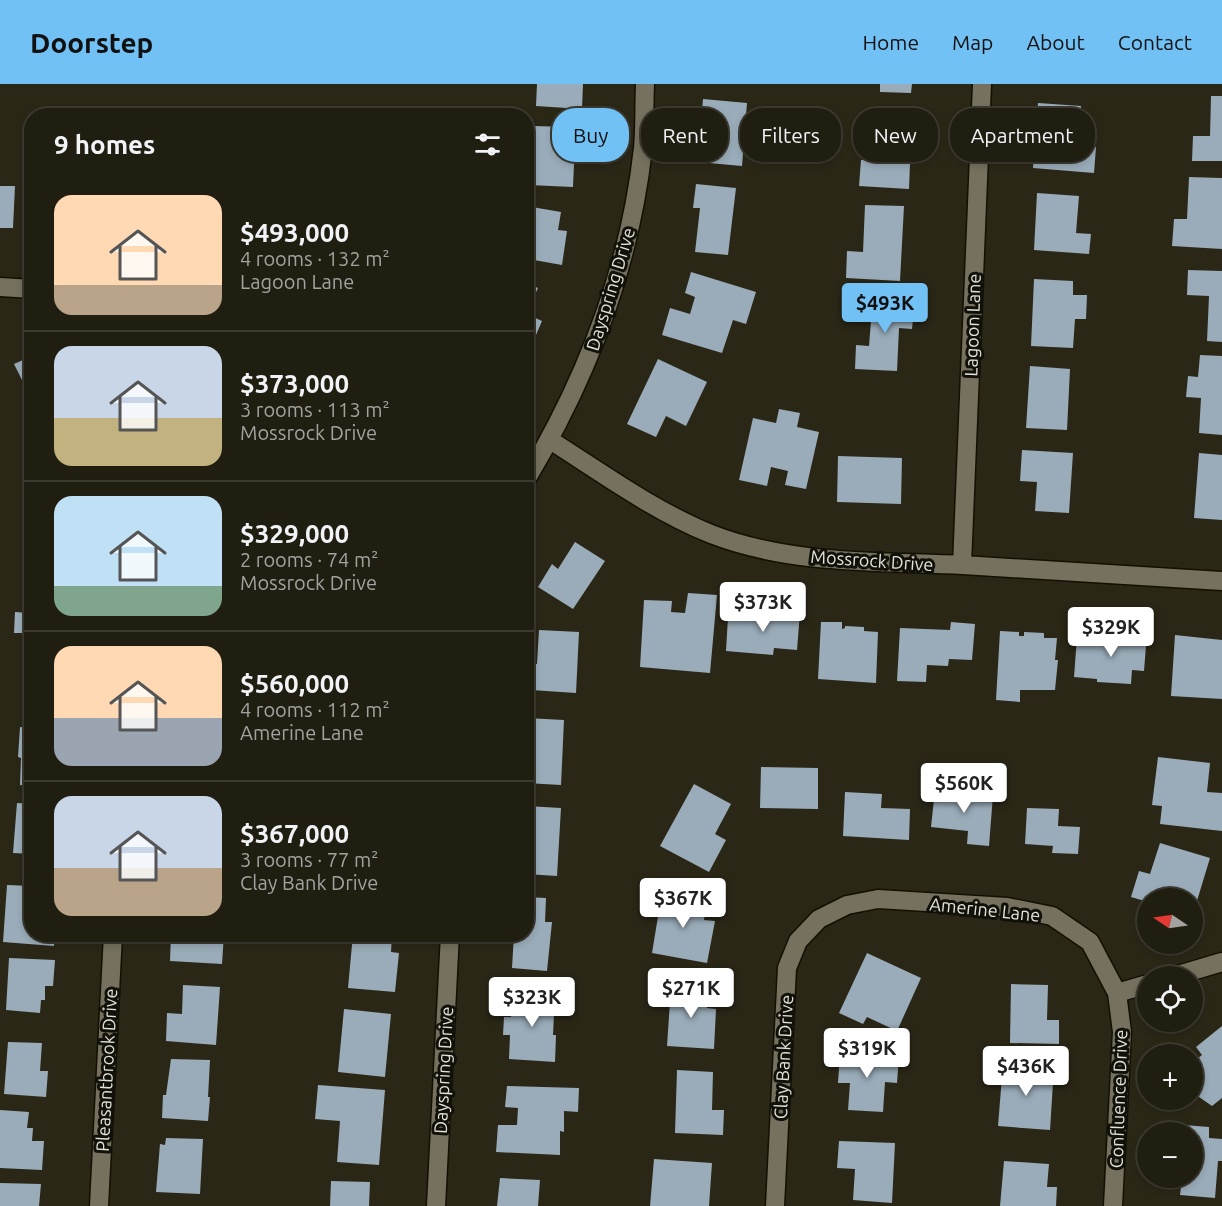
<!DOCTYPE html>
<html lang="en">
<head>
<meta charset="utf-8">
<style>
	:root { --surface:#201d11; --page:#28261a; --text:#f1f3f6; --muted:#a2a29f; --line:#3d3b31; --accent:#72c1f5 }
	body { margin:0; font-family:Ubuntu,sans-serif; background:var(--page); color:var(--text); height:100vh; display:flex; flex-direction:column; font-size:22px; white-space:nowrap }
	* { box-sizing:border-box; margin:0 }
	p { font-size:20px; color:var(--muted) }
	.icon { flex:none; width:33px; height:33px; fill:none; stroke:currentColor; stroke-width:2; stroke-linecap:round; stroke-linejoin:round }
	.map { position:relative; flex:1; overflow:hidden }
	.sheet { position:absolute; left:24px; top:24px; width:510px; height:834px; display:flex; flex-direction:column; background:var(--surface); border-radius:24px; box-shadow:0 3px 9px #0003,0 0 0 2px var(--line) }
	.sheet>* { flex:none }
	.hud { position:absolute; left:552px; top:24px; width:570px; height:54px; display:flex; gap:12px }
	.needle { width:39px; rotate:283deg }
	.fabs { position:absolute; left:1137px; top:804px; display:grid; gap:12px }
	.fabs a { display:grid; place-items:center; width:66px; height:66px; border-radius:50%; background:var(--surface); box-shadow:0 3px 9px #0003,0 0 0 2px var(--line); font-size:30px }
	.price { position:absolute; translate:-50% -51px; padding:0 14px; border-radius:6px; background:#fff; color:#222; font-size:20px; line-height:39px; filter:drop-shadow(0 2px 3px #0008) }
	.price::after { content:''; position:absolute; left:50%; top:36px; width:18px; height:14px; margin-left:-9px; background:inherit; clip-path:polygon(0 0,100% 0,50% 100%) }
	.price.on { background:var(--accent); color:#111 }
	ul { padding:0; list-style:none }
	li { display:flex; align-items:center; gap:18px; height:150px; padding:0 30px }
	li+li { border-top:2px solid var(--line) }
	li span { display:grid; place-items:center; flex:none; width:168px; height:120px; border-radius:18px; color:#555 }
	li>.icon { margin-inline-start:auto }
	span .icon { width:72px; height:72px; fill:#fffc; stroke-width:1 }
	li b { font-size:26px }
	h2 { display:flex; justify-content:space-between; align-items:center; height:72px; padding:0 30px; font-size:26px }
	.pill { padding:0 21px; border-radius:24px; background:var(--surface); box-shadow:0 3px 9px #0003,0 0 0 2px var(--line); font-size:21px; line-height:54px }
	.pill.on { background:var(--accent); color:#111 }
	header { display:flex; align-items:center; gap:36px; box-sizing:border-box; height:84px; padding:0 30px; background:var(--accent); color:#111 }
	header strong { font-size:28px }
	nav { display:flex; gap:33px; margin-inline-start:auto; font-size:21px }
	.map>svg:first-child { display:block }
	.building { fill:#9aacb9 }
	.lines { fill:none; stroke-linecap:round; stroke-linejoin:round }
	.street-casing { stroke:#131003; stroke-width:21 }
	.street { stroke:#75715e; stroke-width:18 }
	.labels { text-anchor:middle; dominant-baseline:central; stroke-width:6; stroke-linejoin:round; paint-order:stroke }
	.street-label { font-size:18px; fill:#e3e1d7; stroke:#111009 }
</style>
</head>
<body>
<header>
<strong>Doorstep</strong>
<nav><a>Home</a><a>Map</a><a>About</a><a>Contact</a></nav>
</header>
<div class="map">
<svg width="1222" height="1122" viewBox="0 0 1222 1122">
	<rect width="100%" height="100%" fill="#2b2717"/>
	<!-- building -->
	<path class="building" d="M 537,0 L 583,0 L 582,25 L 536,22 Z
		M 880,0 L 912,0 L 911,9 L 880,8 Z
		M 1211,12 L 1222,12 L 1222,77 L 1192,77 L 1193,52 L 1210,52 Z
		M 703,15 L 747,19 L 742,82 L 698,78 Z
		M 1038,19 L 1081,22 L 1077,62 L 1096,63 L 1094,89 L 1033,84 Z
		M 886,30 L 912,31 L 909,105 L 859,102 L 861,76 L 884,76 Z
		M 532,42 L 572,43 L 571,57 L 575,58 L 573,103 L 529,101 Z
		M 1189,93 L 1222,94 L 1222,165 L 1172,162 L 1174,135 L 1187,135 Z
		M 696,100 L 736,104 L 728,171 L 695,168 L 700,124 L 693,124 Z
		M 0,102 L 15,102 L 13,144 L 0,144 Z
		M 1037,109 L 1079,112 L 1076,149 L 1091,150 L 1089,170 L 1034,166 Z
		M 865,121 L 904,122 L 900,197 L 846,194 L 847,167 L 863,168 Z
		M 526,122 L 561,128 L 558,146 L 567,147 L 562,181 L 534,176 L 536,161 L 526,160 Z
		M 1188,186 L 1222,187 L 1222,258 L 1207,257 L 1209,212 L 1187,211 Z
		M 691,188 L 756,208 L 746,240 L 733,236 L 722,269 L 662,251 L 670,224 L 690,230 L 695,213 L 685,209 Z
		M 1034,195 L 1073,197 L 1073,211 L 1087,211 L 1086,235 L 1075,235 L 1073,264 L 1031,262 Z
		M 526,199 L 538,204 L 531,219 L 536,221 L 531,232 L 542,237 L 530,265 L 526,263 Z
		M 873,212 L 915,215 L 912,245 L 899,244 L 897,287 L 855,285 L 856,261 L 869,262 Z
		M 1200,271 L 1222,272 L 1222,351 L 1199,349 L 1201,314 L 1186,313 L 1188,292 L 1198,293 Z
		M 32,272 L 32,316 L 14,280 Z
		M 658,275 L 707,298 L 686,342 L 666,332 L 656,353 L 627,340 Z
		M 1030,282 L 1070,285 L 1067,346 L 1026,344 Z
		M 779,325 L 800,329 L 797,343 L 819,348 L 806,405 L 785,401 L 788,387 L 771,383 L 767,402 L 739,396 L 753,334 L 776,339 Z
		M 1022,366 L 1073,369 L 1069,429 L 1035,427 L 1037,398 L 1020,397 Z
		M 1199,369 L 1222,371 L 1222,436 L 1194,434 Z
		M 838,372 L 902,374 L 901,420 L 837,418 Z
		M 575,458 L 605,477 L 573,525 L 538,503 L 552,480 L 558,485 Z
		M 688,509 L 717,511 L 710,589 L 640,583 L 644,516 L 672,517 L 671,528 L 685,529 Z
		M 30,510 L 32,510 L 32,555 L 28,555 L 28,549 L 14,549 L 15,528 L 29,529 Z
		M 772,528 L 800,528 L 797,566 L 774,564 L 773,571 L 726,567 L 728,533 L 771,534 Z
		M 821,538 L 842,538 L 842,545 L 845,544 L 845,542 L 864,543 L 864,547 L 878,548 L 876,599 L 818,595 Z
		M 951,538 L 975,540 L 972,576 L 949,575 L 948,582 L 927,581 L 926,598 L 897,597 L 900,544 L 950,546 Z
		M 539,546 L 579,548 L 576,609 L 531,606 L 533,580 L 537,580 Z
		M 1000,547 L 1019,548 L 1019,552 L 1024,552 L 1024,548 L 1044,549 L 1044,554 L 1057,554 L 1055,576 L 1058,576 L 1055,606 L 1020,606 L 1020,618 L 996,616 Z
		M 1122,548 L 1147,549 L 1144,587 L 1132,586 L 1131,600 L 1097,598 L 1097,595 L 1074,593 L 1077,553 L 1121,555 Z
		M 1175,551 L 1222,556 L 1222,615 L 1171,612 Z
		M 25,566 L 32,566 L 32,619 L 22,618 Z
		M 526,634 L 564,636 L 561,701 L 526,699 Z
		M 20,643 L 32,644 L 32,702 L 20,701 L 21,674 L 18,673 Z
		M 1158,673 L 1210,679 L 1207,708 L 1222,709 L 1222,747 L 1160,740 L 1162,722 L 1152,721 Z
		M 761,683 L 818,684 L 818,725 L 760,724 Z
		M 694,700 L 731,720 L 715,750 L 726,756 L 709,788 L 660,762 Z
		M 935,706 L 993,711 L 989,762 L 967,760 L 968,747 L 931,743 Z
		M 845,708 L 882,710 L 881,724 L 910,725 L 909,756 L 843,752 Z
		M 17,719 L 32,720 L 32,770 L 13,769 Z
		M 526,722 L 561,724 L 557,792 L 526,790 Z
		M 1027,724 L 1059,725 L 1058,742 L 1080,743 L 1078,770 L 1052,769 L 1053,762 L 1025,760 Z
		M 1160,759 L 1210,774 L 1193,830 L 1192,814 L 1148,814 L 1148,818 L 1131,813 L 1139,787 L 1150,790 Z
		M 7,801 L 32,802 L 32,850 L 55,850 L 54,862 L 3,858 Z
		M 662,808 L 707,816 L 704,836 L 715,837 L 707,879 L 652,869 Z
		M 526,813 L 546,814 L 545,838 L 552,838 L 547,887 L 512,884 L 514,850 L 526,850 Z
		M 171,850 L 224,850 L 222,880 L 170,877 Z
		M 353,850 L 392,850 L 391,868 L 399,869 L 395,908 L 348,904 Z
		M 867,869 L 921,894 L 897,947 L 867,933 L 863,940 L 839,929 Z
		M 9,874 L 55,876 L 53,902 L 45,902 L 45,916 L 41,916 L 40,929 L 6,926 Z
		M 1011,900 L 1048,901 L 1047,936 L 1059,936 L 1059,960 L 1010,959 Z
		M 183,901 L 220,903 L 216,961 L 166,957 L 167,929 L 182,930 Z
		M 671,903 L 708,905 L 707,924 L 716,925 L 714,965 L 667,962 Z
		M 518,908 L 555,910 L 553,951 L 556,951 L 555,978 L 509,975 L 510,951 L 503,951 L 504,933 L 511,933 L 512,927 L 517,927 Z
		M 344,925 L 391,930 L 385,993 L 338,988 Z
		M 1222,942 L 1222,1014 L 1212,1022 L 1192,1008 L 1192,979 L 1202,971 L 1196,963 Z
		M 8,958 L 42,959 L 40,987 L 48,987 L 46,1013 L 4,1010 Z
		M 840,969 L 899,972 L 897,999 L 885,998 L 883,1028 L 848,1026 L 850,999 L 838,999 Z
		M 171,975 L 210,976 L 208,1013 L 210,1013 L 208,1037 L 162,1034 L 163,1011 L 166,1011 Z
		M 1003,980 L 1054,983 L 1050,1046 L 998,1042 Z
		M 677,986 L 713,988 L 712,1026 L 724,1026 L 723,1051 L 675,1049 Z
		M 318,1001 L 385,1006 L 379,1081 L 337,1078 L 340,1037 L 315,1035 Z
		M 507,1002 L 579,1004 L 578,1028 L 564,1027 L 564,1048 L 560,1047 L 560,1071 L 496,1068 L 498,1041 L 517,1041 L 518,1024 L 505,1023 Z
		M 0,1026 L 29,1028 L 27,1044 L 33,1044 L 32,1057 L 44,1057 L 42,1086 L 0,1084 Z
		M 1172,1040 L 1209,1043 L 1209,1054 L 1222,1055 L 1222,1077 L 1218,1077 L 1215,1114 L 1180,1111 L 1182,1094 L 1192,1094 L 1192,1048 L 1171,1048 Z
		M 166,1054 L 203,1055 L 200,1110 L 156,1108 L 160,1060 L 165,1061 Z
		M 839,1057 L 895,1059 L 892,1119 L 853,1116 L 855,1085 L 837,1084 Z
		M 654,1075 L 712,1079 L 709,1122 L 650,1122 Z
		M 1004,1077 L 1049,1080 L 1047,1103 L 1057,1103 L 1056,1122 L 1000,1122 Z
		M 500,1094 L 540,1096 L 538,1122 L 497,1122 Z
		M 331,1097 L 370,1098 L 369,1122 L 330,1122 Z
		M 0,1099 L 41,1100 L 39,1122 L 0,1122 Z"/>
	<g class="lines">
		<!-- street casing -->
		<g class="street-casing">
			<path id="street" d="M 0,203 L 32,205
				M 550,356 C 602,389 654,427 711,450 C 790,481 880,477 963,481 C 1049,486 1136,492 1222,497
				M 526,396 C 587,294 630,183 643,64 C 645,43 644,21 645,0
				M 962,481 L 982,0
				M 1175,892 L 1222,878
				M 1117,909 L 1148,900
				M 99,1122 L 113,850
				M 436,1122 L 450,850
				M 775,1122 L 787,884 L 798,857 L 819,835 L 847,821 L 878,815 L 1007,823 L 1052,832 L 1090,858 L 1117,909 L 1122,948 L 1113,1122"/>
		</g>
		<!-- street -->
		<use href="#street" class="street"/>
	</g>
	<g class="labels">
		<!-- street labels -->
		<g class="street-label">
			<text transform="translate(610 205) rotate(-73)">Dayspring Drive</text>
			<text transform="translate(972 241) rotate(-88)">Lagoon Lane</text>
			<text transform="translate(872 476) rotate(4)">Mossrock Drive</text>
			<text transform="translate(985 825) rotate(6)">Amerine Lane</text>
			<text transform="translate(783 973) rotate(-87)">Clay Bank Drive</text>
			<text transform="translate(106 986) rotate(-87)">Pleasantbrook Drive</text>
			<text transform="translate(443 986) rotate(-87)">Dayspring Drive</text>
			<text transform="translate(1118 1015) rotate(-88)">Confluence Drive</text>
		</g>
	</g>
</svg>
<div class="fabs">
<a><svg class="needle" viewBox="-14 -14 28 28"><path d="M0-13l5 13h-10z" fill="#e53935"/><path d="M0 13l5-13h-10z" fill="#a2a29f"/></svg></a>
<a><svg class="icon" aria-label="locate" viewBox="0 0 24 24"><circle cx="12" cy="12" r="6"/><path d="M12 2v4M12 18v4M2 12h4M18 12h4"/></svg></a>
<a>+</a>
<a>−</a>
</div>
<b class="price on" style="left:885px;top:250px">$493K</b>
<b class="price" style="left:763px;top:549px">$373K</b>
<b class="price" style="left:1111px;top:574px">$329K</b>
<b class="price" style="left:964px;top:730px">$560K</b>
<b class="price" style="left:683px;top:845px">$367K</b>
<b class="price" style="left:691px;top:935px">$271K</b>
<b class="price" style="left:532px;top:944px">$323K</b>
<b class="price" style="left:867px;top:995px">$319K</b>
<b class="price" style="left:1026px;top:1013px">$436K</b>
<div class="hud">
<a class="pill on">Buy</a>
<a class="pill">Rent</a>
<a class="pill">Filters</a>
<a class="pill">New</a>
<a class="pill">Apartment</a>
</div>
<section class="sheet">
<h2>9 homes<svg class="icon" aria-label="filters" viewBox="0 0 24 24"><path d="M4 7h16M4 17h16"/><circle cx="9" cy="7" r="2"/><circle cx="15" cy="17" r="2"/></svg></h2>
<ul>
<li><span style="background:linear-gradient(#ffd9b3 75%,#b9a48a 0)"><svg class="icon" aria-label="home" viewBox="0 0 24 24"><path d="M3 11l9-7 9 7M6 9v11h12V9"/></svg></span><div><b>$493,000</b><p>4 rooms · 132 m²</p><p>Lagoon Lane</p></div></li>
<li><span style="background:linear-gradient(#c9d6e8 60%,#c2b280 0)"><svg class="icon" aria-label="home" viewBox="0 0 24 24"><path d="M3 11l9-7 9 7M6 9v11h12V9"/></svg></span><div><b>$373,000</b><p>3 rooms · 113 m²</p><p>Mossrock Drive</p></div></li>
<li><span style="background:linear-gradient(#bfe0f5 75%,#7fa58c 0)"><svg class="icon" aria-label="home" viewBox="0 0 24 24"><path d="M3 11l9-7 9 7M6 9v11h12V9"/></svg></span><div><b>$329,000</b><p>2 rooms · 74 m²</p><p>Mossrock Drive</p></div></li>
<li><span style="background:linear-gradient(#ffd9b3 60%,#9aa5b1 0)"><svg class="icon" aria-label="home" viewBox="0 0 24 24"><path d="M3 11l9-7 9 7M6 9v11h12V9"/></svg></span><div><b>$560,000</b><p>4 rooms · 112 m²</p><p>Amerine Lane</p></div></li>
<li><span style="background:linear-gradient(#c9d6e8 60%,#b9a48a 0)"><svg class="icon" aria-label="home" viewBox="0 0 24 24"><path d="M3 11l9-7 9 7M6 9v11h12V9"/></svg></span><div><b>$367,000</b><p>3 rooms · 77 m²</p><p>Clay Bank Drive</p></div></li>
</ul>
</section>
</div>
</body>
</html>
